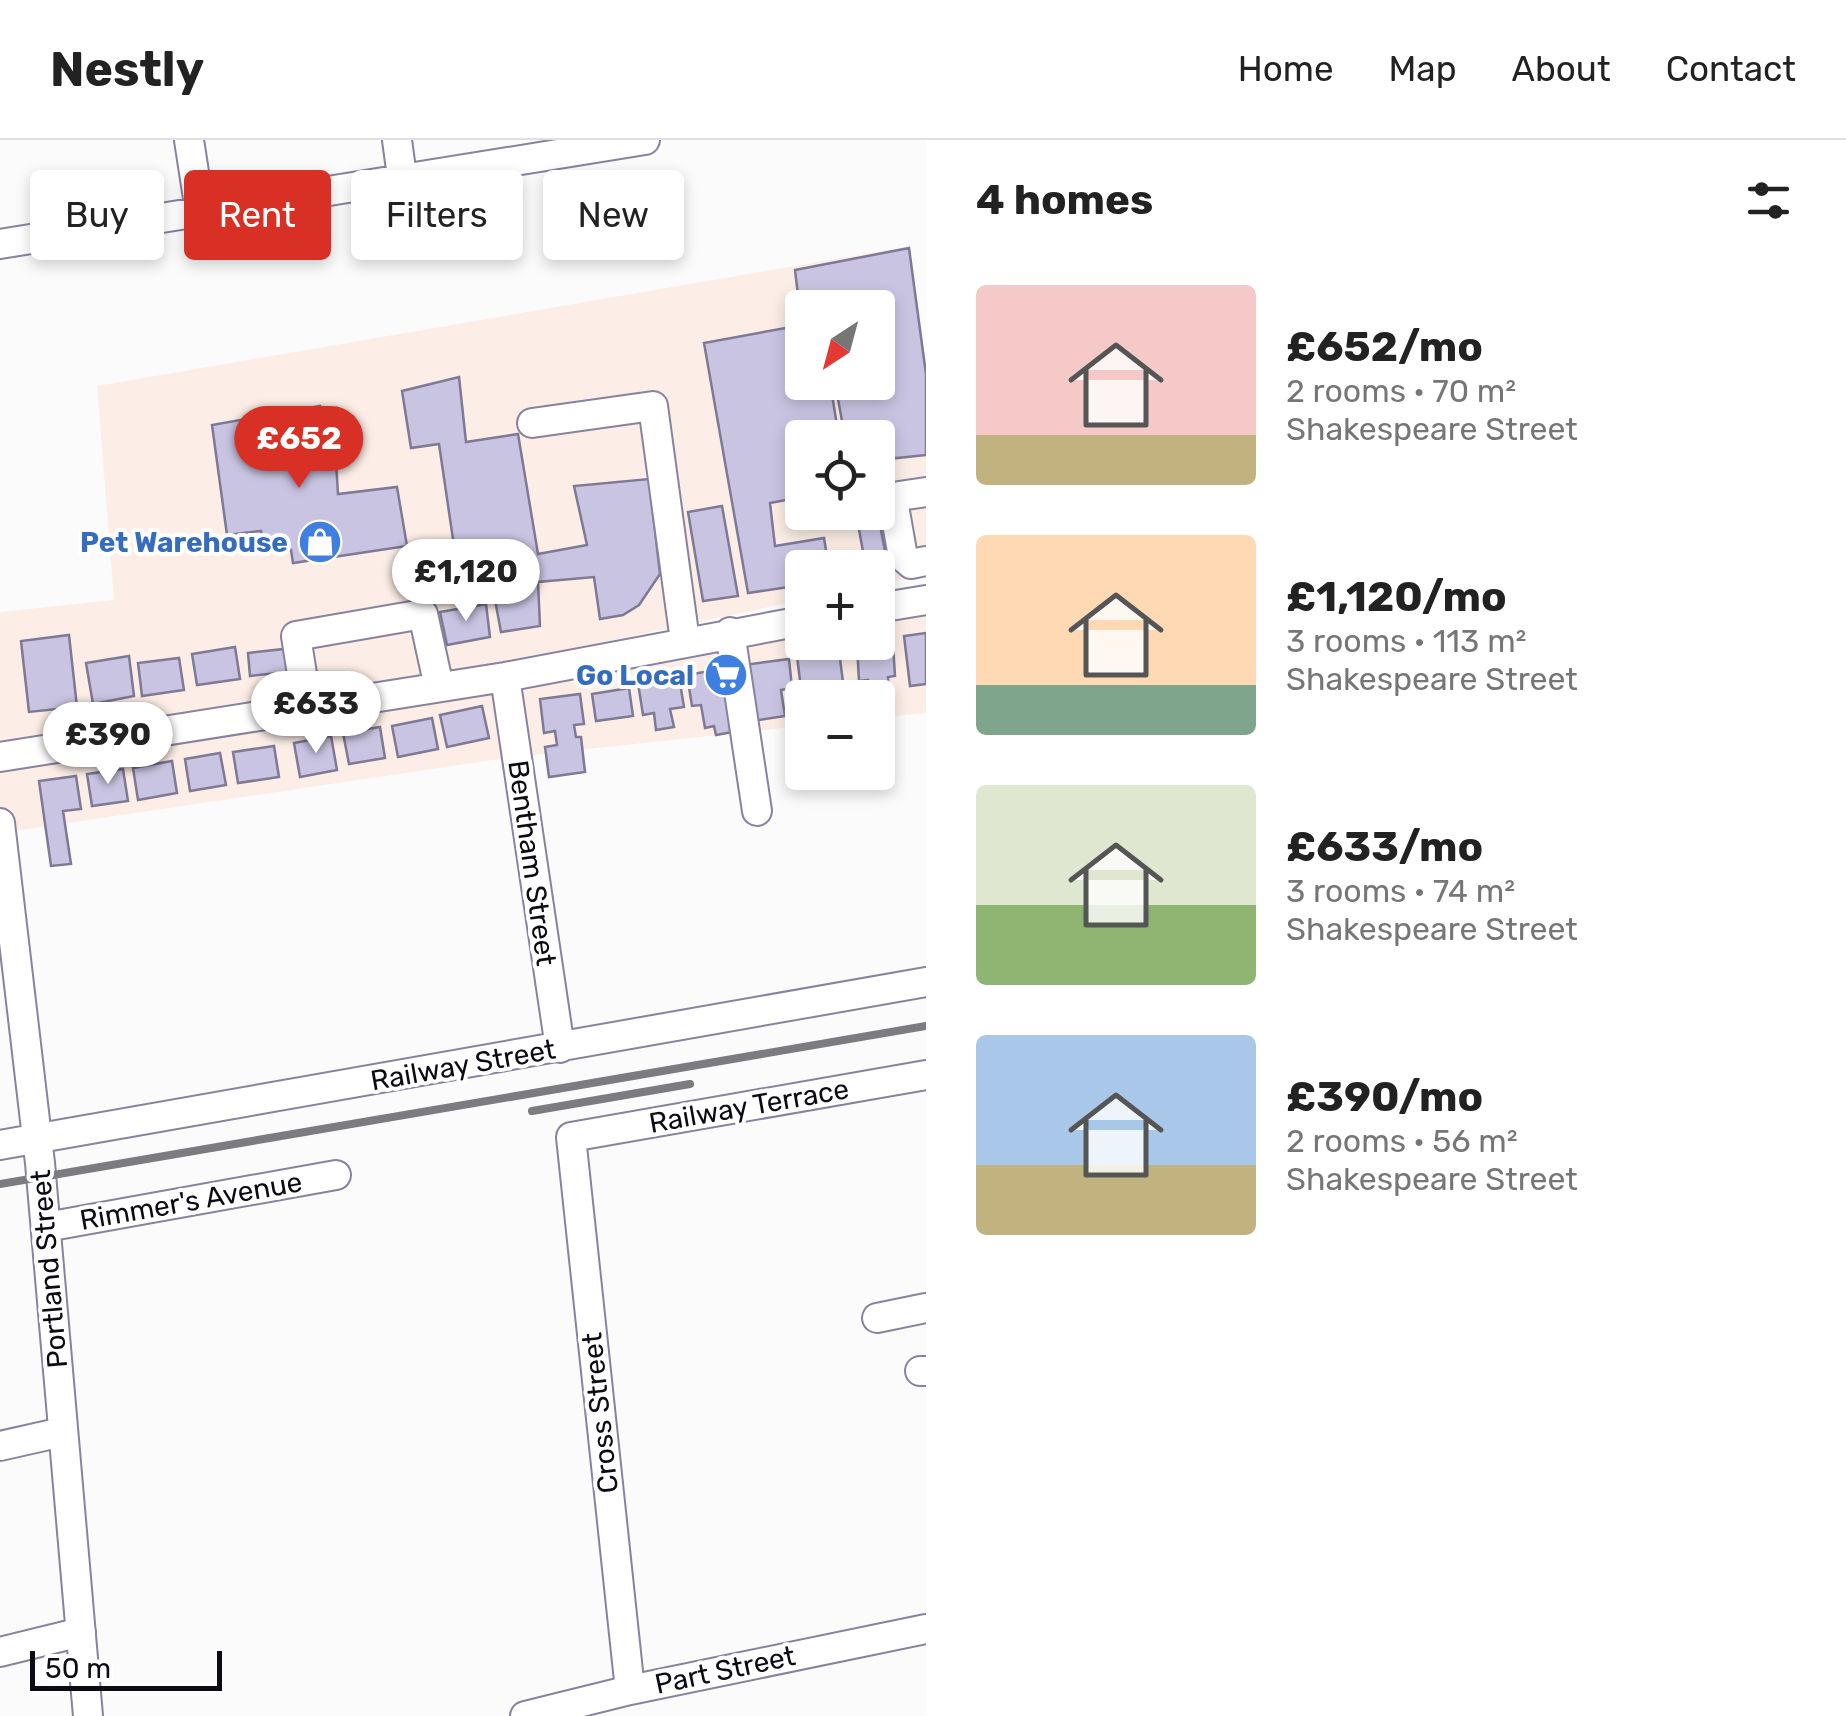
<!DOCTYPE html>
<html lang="en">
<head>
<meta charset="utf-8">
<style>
	:root { --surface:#fff; --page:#f2f2f2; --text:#222; --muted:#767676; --line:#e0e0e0; --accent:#d93025 }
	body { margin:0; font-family:Rubik,sans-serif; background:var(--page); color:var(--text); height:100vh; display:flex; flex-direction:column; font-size:38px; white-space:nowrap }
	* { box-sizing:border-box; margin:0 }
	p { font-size:32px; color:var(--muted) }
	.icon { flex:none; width:55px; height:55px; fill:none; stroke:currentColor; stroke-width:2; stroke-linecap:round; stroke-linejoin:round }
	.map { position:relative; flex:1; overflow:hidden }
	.panel { display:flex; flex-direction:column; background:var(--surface); width:920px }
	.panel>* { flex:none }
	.guide { position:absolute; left:30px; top:30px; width:745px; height:90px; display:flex; gap:20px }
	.needle { width:65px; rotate:216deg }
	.tools { position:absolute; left:785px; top:150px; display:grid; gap:20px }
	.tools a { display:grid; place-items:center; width:110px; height:110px; border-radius:10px; background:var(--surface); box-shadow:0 5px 15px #0003; font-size:50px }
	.scale { position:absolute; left:30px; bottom:25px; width:192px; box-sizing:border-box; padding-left:10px; border:5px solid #0c0b14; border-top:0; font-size:28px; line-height:35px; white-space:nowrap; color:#0c0b14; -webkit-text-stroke:8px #fff; paint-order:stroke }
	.price { position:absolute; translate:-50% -85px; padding:0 22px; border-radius:35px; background:#fff; color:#222; font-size:32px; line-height:65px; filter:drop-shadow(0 2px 5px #0008) }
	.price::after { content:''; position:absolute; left:50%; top:60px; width:30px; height:22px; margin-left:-15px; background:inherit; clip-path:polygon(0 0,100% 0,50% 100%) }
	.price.active { background:var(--accent); color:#fff }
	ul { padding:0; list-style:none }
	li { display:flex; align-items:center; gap:30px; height:250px; padding:0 50px }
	li span { display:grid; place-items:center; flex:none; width:280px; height:200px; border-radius:10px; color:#555 }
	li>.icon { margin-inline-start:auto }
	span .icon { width:120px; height:120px; fill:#fffc; stroke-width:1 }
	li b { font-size:42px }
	h2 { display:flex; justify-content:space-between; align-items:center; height:120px; padding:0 50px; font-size:42px }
	.pill { padding:0 35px; border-radius:10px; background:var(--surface); box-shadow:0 5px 15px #0003; font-size:35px; line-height:90px }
	.pill.active { background:var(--accent); color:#fff }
	header { display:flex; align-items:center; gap:60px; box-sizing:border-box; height:140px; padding:0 50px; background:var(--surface); border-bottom:2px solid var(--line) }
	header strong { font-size:48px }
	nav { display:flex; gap:55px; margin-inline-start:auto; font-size:35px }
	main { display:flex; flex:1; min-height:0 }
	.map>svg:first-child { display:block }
	.commercial { fill:#fceee6; fill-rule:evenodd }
	.building { fill:#c9c4e2; stroke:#7e7994; stroke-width:2.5 }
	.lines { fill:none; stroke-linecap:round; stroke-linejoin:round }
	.minor-casing { stroke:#87839e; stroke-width:32 }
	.minor { stroke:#fff; stroke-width:28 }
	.rail { stroke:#7c7b80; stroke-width:8 }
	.labels { text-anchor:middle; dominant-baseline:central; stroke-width:8; stroke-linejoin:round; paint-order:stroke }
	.shop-label { font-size:28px; font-weight:bold; fill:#366cbe; stroke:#fff; text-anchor:end }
	.street-label { font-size:28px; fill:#0c0b14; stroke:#fff }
</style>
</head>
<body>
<header>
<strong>Nestly</strong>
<nav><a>Home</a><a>Map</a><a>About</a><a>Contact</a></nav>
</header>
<main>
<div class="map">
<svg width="926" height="1576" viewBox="0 0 926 1576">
	<rect width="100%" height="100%" fill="#fbfbfb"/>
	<!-- commercial -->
	<path class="commercial" d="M 905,107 L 926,223 L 926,434 L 878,444 L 878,428 L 802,428 L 802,460 L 493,526 L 305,556 L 314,587 L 482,553 L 802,477 L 802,502 L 878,502 L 878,459 L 926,447 L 926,573 L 878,578 L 878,558 L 802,558 L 802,586 L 506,618 L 14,691 L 0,673 L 0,472 L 114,460 L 97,246 ZM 802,168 L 878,168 L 878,242 L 802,242 ZM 802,298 L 878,298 L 878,372 L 802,372 Z"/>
	<!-- building -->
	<path class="building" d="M 909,108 L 926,234 L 926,315 L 878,320 L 878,298 L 845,298 L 835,242 L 878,242 L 878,168 L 802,168 L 801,180 L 795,130 Z
		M 802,185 L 802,242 L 830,242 L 839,298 L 802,298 L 802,357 L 770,363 L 775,406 L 824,398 L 829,428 L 802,428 L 802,445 L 748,453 L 704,203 Z
		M 459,237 L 466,302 L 518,294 L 538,414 L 587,405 L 574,346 L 649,339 L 660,434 L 639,465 L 623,475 L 600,479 L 594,437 L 538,442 L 540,486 L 501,492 L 484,401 L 454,406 L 439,304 L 411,308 L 402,251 Z
		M 320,266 L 327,324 L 336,322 L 338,354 L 397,347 L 407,406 L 293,423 L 291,410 L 265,413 L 261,391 L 227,395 L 212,285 Z
		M 722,366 L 738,456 L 703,461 L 688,372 Z
		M 879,380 L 889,431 L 878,433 L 878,428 L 866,428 L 858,384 Z
		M 486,464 L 490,497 L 447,505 L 440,472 Z
		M 926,493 L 926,544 L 910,546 L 904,496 Z
		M 69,495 L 77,567 L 29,572 L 21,501 Z
		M 893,504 L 895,536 L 888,537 L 890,563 L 878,564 L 878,558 L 869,558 L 868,540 L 859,541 L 857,506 Z
		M 235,507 L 240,539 L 197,545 L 192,514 Z
		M 284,509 L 287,532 L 250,536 L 248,513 Z
		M 839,511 L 843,542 L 832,543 L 834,558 L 814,558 L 812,548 L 801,549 L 797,516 Z
		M 129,516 L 134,556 L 93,564 L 86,523 Z
		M 179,518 L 184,550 L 142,556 L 138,523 Z
		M 789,519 L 792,548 L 781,550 L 785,576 L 752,581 L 744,525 Z
		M 727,528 L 738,591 L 716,595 L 714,586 L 705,588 L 701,565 L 692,566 L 687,535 Z
		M 679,537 L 684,567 L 670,569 L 674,587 L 656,590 L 654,573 L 643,575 L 638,543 Z
		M 629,548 L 633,576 L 596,581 L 592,554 Z
		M 580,554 L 584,584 L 574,585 L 576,597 L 581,597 L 585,632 L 549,637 L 545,607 L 557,605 L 555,591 L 544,593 L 540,559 Z
		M 482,566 L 489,598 L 447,607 L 440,575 Z
		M 432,578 L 438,609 L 398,617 L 392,586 Z
		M 380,587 L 385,618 L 349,624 L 343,593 Z
		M 331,596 L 337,630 L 300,637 L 294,603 Z
		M 274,606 L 279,637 L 238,643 L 233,612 Z
		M 220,613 L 226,645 L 190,651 L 185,619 Z
		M 172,621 L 177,653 L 138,660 L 133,628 Z
		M 123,629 L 128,661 L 92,666 L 87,634 Z
		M 76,636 L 81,669 L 63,671 L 71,724 L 51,726 L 39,641 Z"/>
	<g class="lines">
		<!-- minor casing -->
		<g class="minor-casing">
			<path id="minor" d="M 189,0 L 200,71
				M 397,0 L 402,37
				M 0,104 L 645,0
				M 532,283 L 653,266 L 685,501
				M 926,352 L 899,356 L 894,366 L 903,417 L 911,424 L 926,421
				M 878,468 L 926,460
				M 730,492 L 757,671
				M 505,537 L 560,908
				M 307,566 L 296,496 L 423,474 L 439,547
				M 0,617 L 505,537 L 802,481
				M 0,683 L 40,1023 L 88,1576
				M 0,1005 L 926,842
				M 46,1087 L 336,1035
				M 877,1178 L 926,1168
				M 920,1231 L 926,1231
				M 0,1306 L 62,1292
				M 0,1512 L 81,1492
				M 630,1550 L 571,997 L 926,935
				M 525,1576 L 630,1550 L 926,1489"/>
		</g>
		<!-- minor -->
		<use href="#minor" class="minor"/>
		<!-- rail -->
		<path class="rail" d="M 532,971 L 690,944
			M 0,1044 L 926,886"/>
	</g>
	<!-- icons -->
	<defs>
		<g id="shop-disc" transform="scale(2.25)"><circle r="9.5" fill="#3f7fe0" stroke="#fff"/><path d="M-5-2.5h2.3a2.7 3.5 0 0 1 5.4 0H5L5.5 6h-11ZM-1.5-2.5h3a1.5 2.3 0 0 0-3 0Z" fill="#fff"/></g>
		<g id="supermarket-disc" transform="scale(2.25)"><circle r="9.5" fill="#3f7fe0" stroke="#fff"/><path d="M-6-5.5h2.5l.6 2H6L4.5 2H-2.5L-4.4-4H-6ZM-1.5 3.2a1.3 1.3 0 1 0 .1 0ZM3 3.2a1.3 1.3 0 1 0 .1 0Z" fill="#fff"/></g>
	</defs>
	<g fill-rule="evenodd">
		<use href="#shop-disc" x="320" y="402"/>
		<use href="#supermarket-disc" x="726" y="535"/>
	</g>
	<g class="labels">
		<!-- shop labels -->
		<g class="shop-label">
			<text x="288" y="402">Pet Warehouse</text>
			<text x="694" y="535">Go Local</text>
		</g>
		<!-- street labels -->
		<g class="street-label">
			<text transform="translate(532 723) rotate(82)">Bentham Street</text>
			<text transform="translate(463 925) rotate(-10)">Railway Street</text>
			<text transform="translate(749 966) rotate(-10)">Railway Terrace</text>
			<text transform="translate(191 1061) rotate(-10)">Rimmer's Avenue</text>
			<text transform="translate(49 1129) rotate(-95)">Portland Street</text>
			<text transform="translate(600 1273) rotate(-96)">Cross Street</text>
			<text transform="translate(725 1530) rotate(-12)">Part Street</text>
		</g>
	</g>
</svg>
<div class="tools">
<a><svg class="needle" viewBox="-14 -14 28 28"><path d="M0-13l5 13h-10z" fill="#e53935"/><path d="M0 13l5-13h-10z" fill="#767676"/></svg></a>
<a><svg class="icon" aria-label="locate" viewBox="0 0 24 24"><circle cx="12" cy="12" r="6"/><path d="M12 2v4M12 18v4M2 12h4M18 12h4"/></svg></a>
<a>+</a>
<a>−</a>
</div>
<div class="scale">50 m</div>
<b class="price active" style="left:299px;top:351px">£652</b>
<b class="price" style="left:466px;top:484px">£1,120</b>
<b class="price" style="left:316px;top:616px">£633</b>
<b class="price" style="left:108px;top:647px">£390</b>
<div class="guide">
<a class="pill">Buy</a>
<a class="pill active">Rent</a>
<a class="pill">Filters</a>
<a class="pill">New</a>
</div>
</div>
<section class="panel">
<h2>4 homes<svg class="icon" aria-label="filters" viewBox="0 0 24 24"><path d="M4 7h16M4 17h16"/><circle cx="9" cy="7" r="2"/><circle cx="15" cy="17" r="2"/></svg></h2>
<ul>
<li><span style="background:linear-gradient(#f6c9c9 75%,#c2b280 0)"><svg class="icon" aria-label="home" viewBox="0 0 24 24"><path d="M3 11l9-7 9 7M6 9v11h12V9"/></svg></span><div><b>£652/mo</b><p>2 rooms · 70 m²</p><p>Shakespeare Street</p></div></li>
<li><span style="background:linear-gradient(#ffd9b3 75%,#7fa58c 0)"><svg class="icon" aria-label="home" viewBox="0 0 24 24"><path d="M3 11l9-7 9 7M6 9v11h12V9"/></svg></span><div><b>£1,120/mo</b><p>3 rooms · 113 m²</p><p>Shakespeare Street</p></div></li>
<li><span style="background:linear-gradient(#dfe7d0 60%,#8fb573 0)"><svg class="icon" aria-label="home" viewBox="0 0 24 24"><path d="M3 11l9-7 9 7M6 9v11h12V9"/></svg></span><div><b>£633/mo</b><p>3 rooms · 74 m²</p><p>Shakespeare Street</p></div></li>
<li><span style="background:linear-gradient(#a9c7e8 65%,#c2b280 0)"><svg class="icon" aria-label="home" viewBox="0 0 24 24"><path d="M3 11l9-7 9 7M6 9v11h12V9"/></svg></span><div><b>£390/mo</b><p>2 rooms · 56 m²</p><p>Shakespeare Street</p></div></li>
</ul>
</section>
</main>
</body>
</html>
